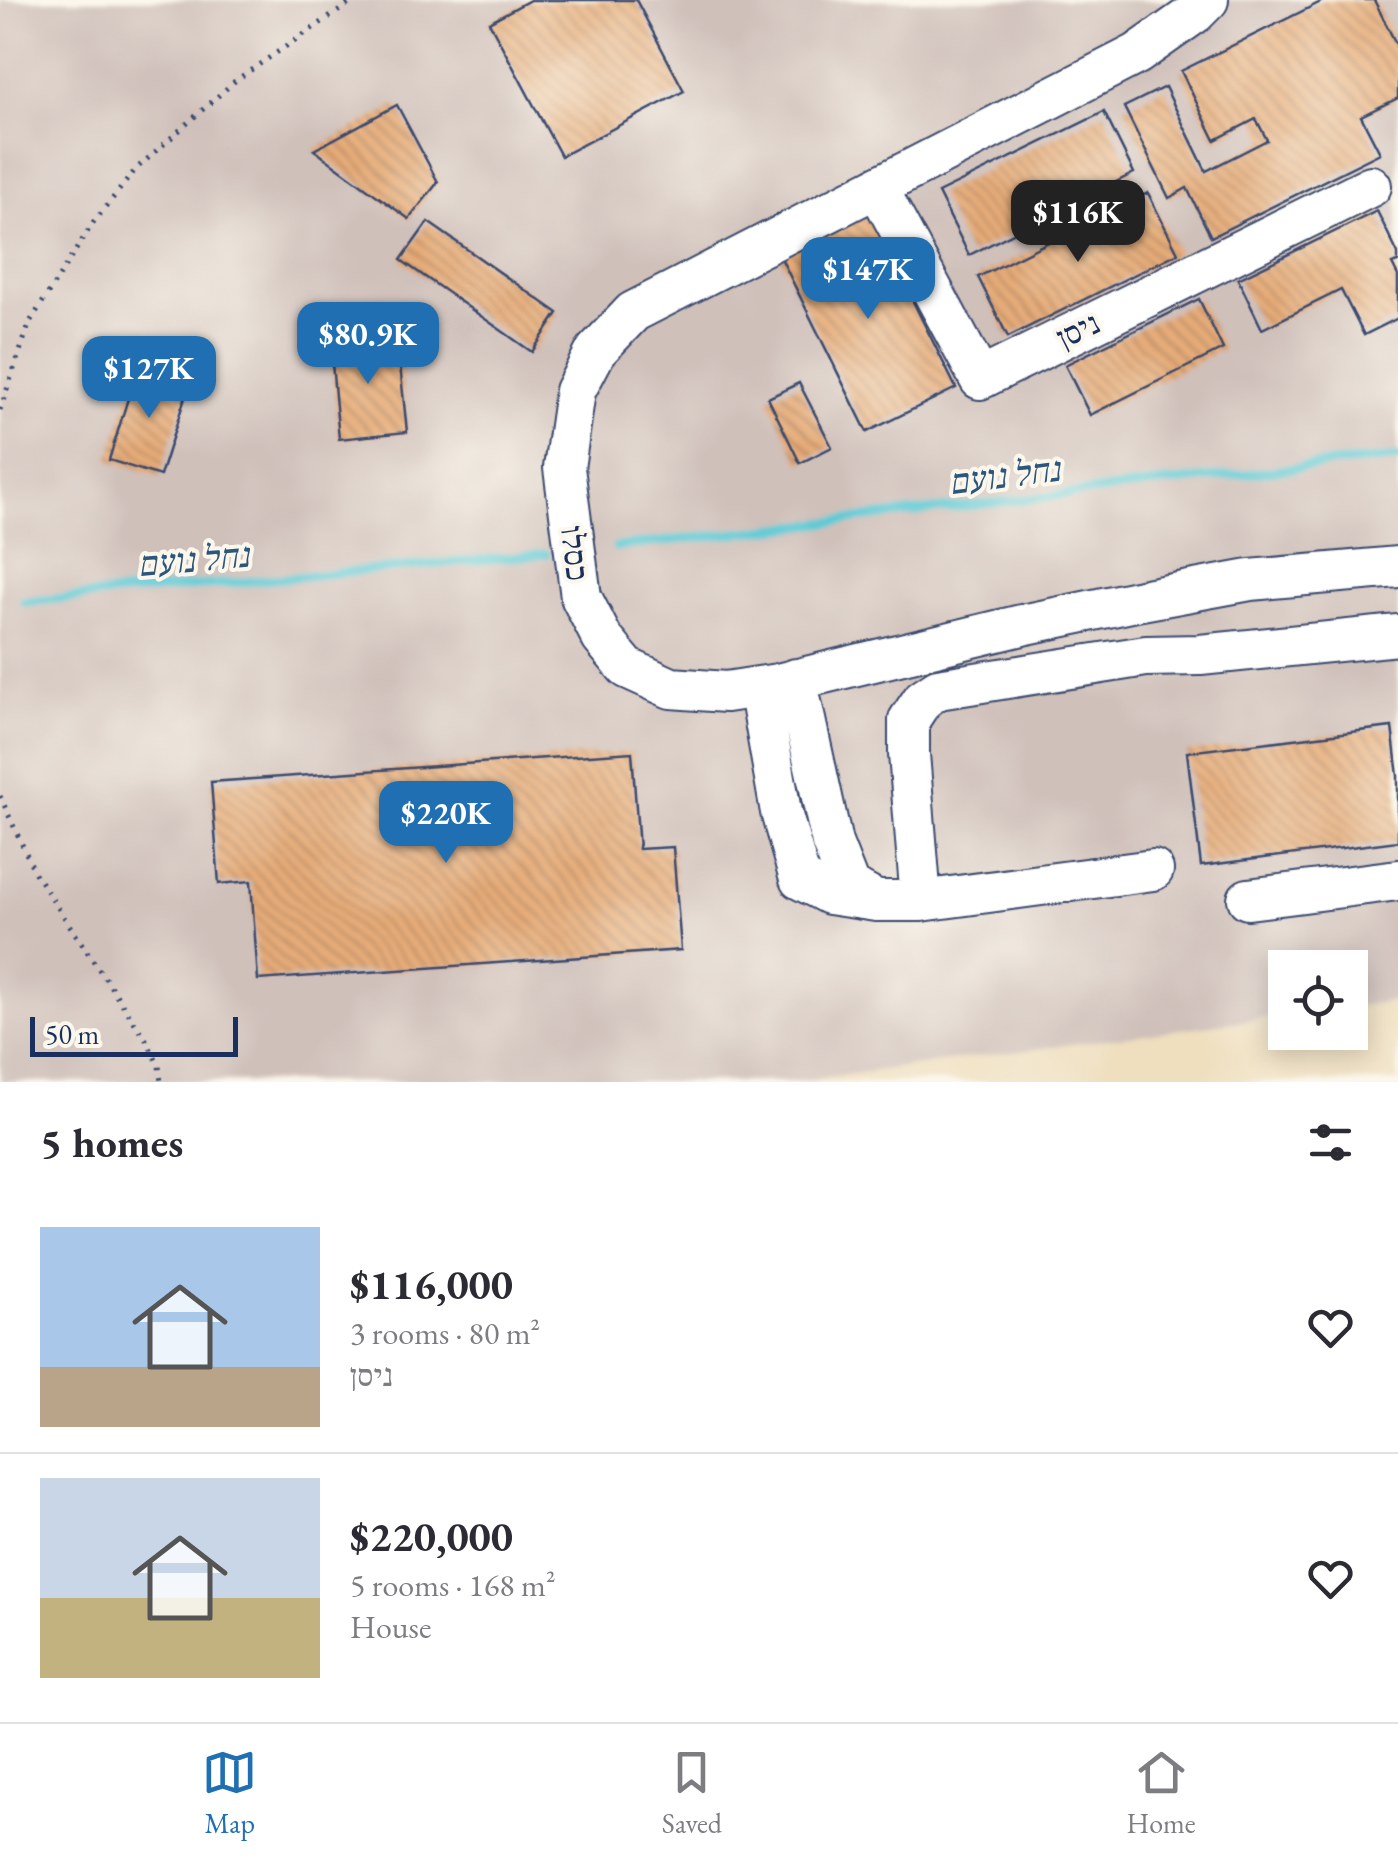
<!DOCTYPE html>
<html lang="en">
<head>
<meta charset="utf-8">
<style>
	:root { --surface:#fff; --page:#f2f2f3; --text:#2b2b33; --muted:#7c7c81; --line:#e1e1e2; --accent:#1f6fb2 }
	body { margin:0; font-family:"EB Garamond","Frank Ruhl Libre",serif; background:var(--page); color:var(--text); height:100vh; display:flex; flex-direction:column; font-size:38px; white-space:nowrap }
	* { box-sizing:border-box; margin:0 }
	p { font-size:32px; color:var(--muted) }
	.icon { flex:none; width:55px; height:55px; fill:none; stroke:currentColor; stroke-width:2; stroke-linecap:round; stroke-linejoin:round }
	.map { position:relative; height:1082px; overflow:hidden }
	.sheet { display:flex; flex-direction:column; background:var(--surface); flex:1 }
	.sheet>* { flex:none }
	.controls { position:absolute; left:1268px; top:950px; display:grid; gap:20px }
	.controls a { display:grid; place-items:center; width:100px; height:100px; border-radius:0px; background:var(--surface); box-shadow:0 5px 25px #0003; font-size:50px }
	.scale { position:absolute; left:30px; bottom:25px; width:208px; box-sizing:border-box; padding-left:10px; border:5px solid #1b2f5e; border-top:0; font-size:28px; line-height:35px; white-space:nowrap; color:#1b2f5e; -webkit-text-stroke:8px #fbf7ec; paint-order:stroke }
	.price { position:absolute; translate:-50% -85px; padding:0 22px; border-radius:20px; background:var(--accent); color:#fff; font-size:32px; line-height:65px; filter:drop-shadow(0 2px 5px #0008) }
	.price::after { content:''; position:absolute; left:50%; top:60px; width:30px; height:22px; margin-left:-15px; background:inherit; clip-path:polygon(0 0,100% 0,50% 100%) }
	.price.current { background:#222; color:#fff }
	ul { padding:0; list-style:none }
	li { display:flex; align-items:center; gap:30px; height:250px; padding:0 40px }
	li+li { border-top:2px solid var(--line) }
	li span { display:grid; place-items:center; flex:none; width:280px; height:200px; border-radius:0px; color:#555 }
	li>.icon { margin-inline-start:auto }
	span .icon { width:120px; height:120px; fill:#fffc; stroke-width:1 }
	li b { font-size:42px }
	h2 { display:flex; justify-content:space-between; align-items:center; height:120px; padding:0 40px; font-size:42px }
	.tabs { display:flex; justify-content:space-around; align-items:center; height:140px; border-top:2px solid var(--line); background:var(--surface); font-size:28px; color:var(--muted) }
	.tabs a { display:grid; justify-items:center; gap:5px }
	.tabs .current { color:var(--accent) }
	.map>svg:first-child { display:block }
	.industrial { fill:#cfc0ba }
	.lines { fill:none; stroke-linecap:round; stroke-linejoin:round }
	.stream { stroke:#5ecad6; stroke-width:9 }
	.building { fill:url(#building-back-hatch) }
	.minor-casing { stroke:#3b496d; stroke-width:44 }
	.path { stroke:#3b496d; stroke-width:5; stroke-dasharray:2.5 8; stroke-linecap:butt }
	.minor { stroke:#fff; stroke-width:40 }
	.labels { text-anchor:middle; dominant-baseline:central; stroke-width:8; stroke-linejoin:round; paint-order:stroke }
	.street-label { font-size:32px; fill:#1b2f5e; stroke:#fbf7ec }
	.water-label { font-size:35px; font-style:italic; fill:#2c567c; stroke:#fbf7ec }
</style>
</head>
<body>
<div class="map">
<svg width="1398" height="1082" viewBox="0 0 1398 1082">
	<defs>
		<pattern id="building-back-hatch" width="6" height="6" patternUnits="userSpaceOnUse" patternTransform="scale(2.5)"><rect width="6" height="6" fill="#e6ac78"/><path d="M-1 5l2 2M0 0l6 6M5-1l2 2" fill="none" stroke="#ba8c66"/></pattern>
	</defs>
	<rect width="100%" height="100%" fill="#fbf7ec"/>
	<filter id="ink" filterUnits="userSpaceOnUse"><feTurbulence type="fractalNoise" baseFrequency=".01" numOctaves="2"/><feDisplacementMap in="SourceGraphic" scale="20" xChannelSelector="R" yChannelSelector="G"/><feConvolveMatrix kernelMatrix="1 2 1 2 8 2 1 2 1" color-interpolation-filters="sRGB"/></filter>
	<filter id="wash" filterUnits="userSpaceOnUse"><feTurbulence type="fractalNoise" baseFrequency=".0048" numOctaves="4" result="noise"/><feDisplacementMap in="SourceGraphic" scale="40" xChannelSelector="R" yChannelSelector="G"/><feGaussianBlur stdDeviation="2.25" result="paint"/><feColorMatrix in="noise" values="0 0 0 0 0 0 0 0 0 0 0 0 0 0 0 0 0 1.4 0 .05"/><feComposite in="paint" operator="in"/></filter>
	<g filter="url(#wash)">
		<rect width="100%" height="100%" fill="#efdfbf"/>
		<!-- industrial -->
		<path class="industrial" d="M 0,0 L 1398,0 L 1398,1000 L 1350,1007 L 1350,968 L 1285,968 L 1285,1015 L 793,1082 L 0,1082 Z"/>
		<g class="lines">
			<!-- stream -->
			<path class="stream" d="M 616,547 L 1329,464 L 1398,458
				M 24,602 L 546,554"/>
		</g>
		<g id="blocks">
			<!-- building -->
			<path class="building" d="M 530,0 L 636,0 L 684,91 L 561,156 L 489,22 Z
				M 1325,0 L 1374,0 L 1398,48 L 1398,98 L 1361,116 L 1380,153 L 1211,237 L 1187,188 L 1169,198 L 1124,107 L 1165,87 L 1206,171 L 1267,140 L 1256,119 L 1215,140 L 1181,71 Z
				M 397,105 L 438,182 L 409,219 L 314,150 Z
				M 1104,112 L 1134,173 L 969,255 L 938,193 Z
				M 1148,193 L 1178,253 L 1008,337 L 978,277 Z
				M 1377,211 L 1398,254 L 1398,262 L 1392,264 L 1398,276 L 1398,318 L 1364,335 L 1341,290 L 1262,329 L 1238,279 Z
				M 869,213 L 956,388 L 867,432 L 780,256 Z
				M 428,222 L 558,313 L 532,352 L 401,260 Z
				M 1199,299 L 1223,349 L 1090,415 L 1065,365 Z
				M 397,336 L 407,432 L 339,439 L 330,342 Z
				M 138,366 L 190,382 L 160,476 L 109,460 Z
				M 799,383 L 832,447 L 800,463 L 768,398 Z
				M 1392,727 L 1398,776 L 1398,841 L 1201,866 L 1187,752 Z
				M 632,752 L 639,849 L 673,847 L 681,950 L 258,980 L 251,881 L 219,884 L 211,782 Z"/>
		</g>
	</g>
	<g filter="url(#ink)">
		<use href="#blocks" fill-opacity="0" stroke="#3b496d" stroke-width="2.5"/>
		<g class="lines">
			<!-- minor casing -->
			<g class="minor-casing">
				<path id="minor" d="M 1208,0 L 1195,13 L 1137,54 L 633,312 L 596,351 L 575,391 L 564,468 L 581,597 L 602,638 L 627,668 L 671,688 L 726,692 L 778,684 L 1022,625 L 1141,600 L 1250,580 L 1398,567
					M 877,187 L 980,379 L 1371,186
					M 796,679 L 832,843 L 849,886 L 876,901
					M 759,687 L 781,812 L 800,879 L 829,894 L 876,901 L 921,901 L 909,754 L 909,720 L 923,699 L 938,689 L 1146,656 L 1200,655 L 1398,635
					M 1248,899 L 1398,880
					M 921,901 L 1153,870"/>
			</g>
			<!-- path -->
			<path class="path" d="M 0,410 L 30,322 L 93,223 L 136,169 L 236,80 L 355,0
				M 0,796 L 36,875 L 147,1041 L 159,1066 L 161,1082"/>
			<!-- minor -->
			<use href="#minor" class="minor"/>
		</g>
	</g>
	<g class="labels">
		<!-- street labels -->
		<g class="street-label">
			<text transform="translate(1078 330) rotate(-26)">ניסן</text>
			<text transform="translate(575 553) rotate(83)">כסלו</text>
		</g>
		<!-- water labels -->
		<g class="water-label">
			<text transform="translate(1004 475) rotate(-7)">נחל נועם</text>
			<text transform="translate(193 559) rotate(-5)">נחל נועם</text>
		</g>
	</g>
</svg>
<div class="controls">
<a><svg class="icon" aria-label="locate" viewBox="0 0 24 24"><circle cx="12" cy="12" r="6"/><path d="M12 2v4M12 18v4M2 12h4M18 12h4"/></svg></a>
</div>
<div class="scale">50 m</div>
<b class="price current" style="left:1078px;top:265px">$116K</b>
<b class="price" style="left:868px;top:322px">$147K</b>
<b class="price" style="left:368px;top:387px">$80.9K</b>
<b class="price" style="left:149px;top:421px">$127K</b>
<b class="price" style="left:446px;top:866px">$220K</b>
</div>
<section class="sheet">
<h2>5 homes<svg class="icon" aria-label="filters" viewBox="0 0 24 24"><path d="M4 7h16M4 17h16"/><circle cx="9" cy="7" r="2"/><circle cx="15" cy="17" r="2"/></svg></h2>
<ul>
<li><span style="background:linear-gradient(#a9c7e8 70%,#b9a48a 0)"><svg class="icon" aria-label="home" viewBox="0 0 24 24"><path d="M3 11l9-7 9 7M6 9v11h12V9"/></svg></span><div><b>$116,000</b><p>3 rooms · 80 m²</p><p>ניסן</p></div><svg class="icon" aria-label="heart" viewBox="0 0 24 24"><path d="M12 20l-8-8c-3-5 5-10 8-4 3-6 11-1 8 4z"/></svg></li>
<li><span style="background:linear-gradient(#c9d6e8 60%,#c2b280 0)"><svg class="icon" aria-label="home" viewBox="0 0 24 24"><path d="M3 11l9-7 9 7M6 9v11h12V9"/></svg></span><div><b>$220,000</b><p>5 rooms · 168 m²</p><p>House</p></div><svg class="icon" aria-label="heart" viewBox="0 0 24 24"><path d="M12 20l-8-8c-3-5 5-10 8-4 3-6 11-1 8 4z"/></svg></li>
</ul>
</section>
<nav class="tabs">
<a class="current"><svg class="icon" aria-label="map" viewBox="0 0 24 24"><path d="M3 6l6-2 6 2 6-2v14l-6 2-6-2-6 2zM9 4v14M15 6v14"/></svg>Map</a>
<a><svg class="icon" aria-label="saved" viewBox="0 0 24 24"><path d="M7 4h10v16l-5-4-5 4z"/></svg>Saved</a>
<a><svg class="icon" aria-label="home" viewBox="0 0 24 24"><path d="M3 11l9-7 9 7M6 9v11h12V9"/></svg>Home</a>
</nav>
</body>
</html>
